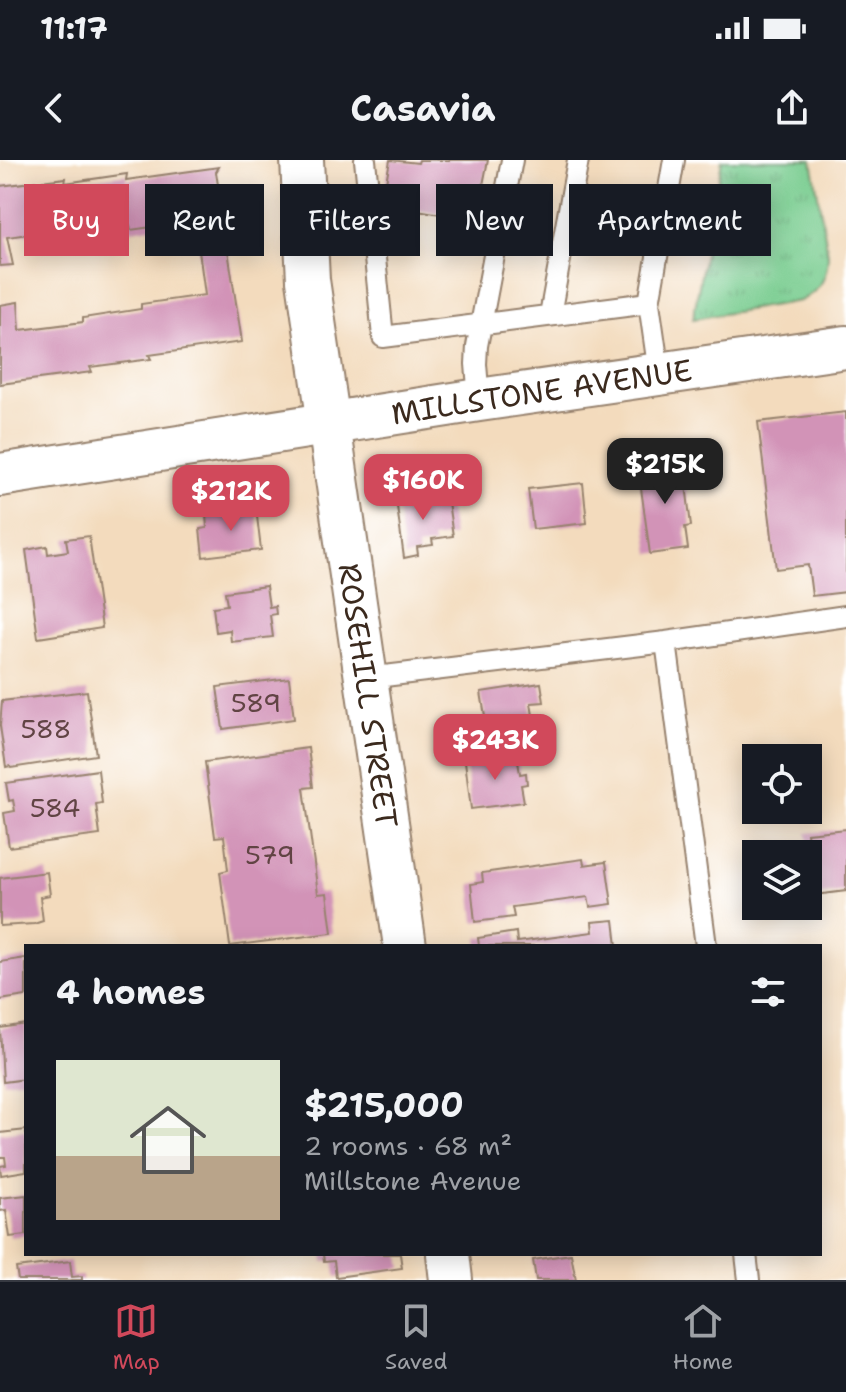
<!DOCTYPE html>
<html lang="en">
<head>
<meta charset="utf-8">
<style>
	:root { --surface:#171b24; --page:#242831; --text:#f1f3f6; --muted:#9ea1a6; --line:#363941; --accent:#d1495b }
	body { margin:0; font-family:"Shantell Sans",sans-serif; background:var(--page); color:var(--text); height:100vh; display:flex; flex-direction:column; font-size:30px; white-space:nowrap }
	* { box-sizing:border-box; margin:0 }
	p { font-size:26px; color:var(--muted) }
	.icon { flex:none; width:44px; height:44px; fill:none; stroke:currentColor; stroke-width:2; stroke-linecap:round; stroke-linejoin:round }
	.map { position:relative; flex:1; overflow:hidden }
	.side { position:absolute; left:24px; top:784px; width:798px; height:312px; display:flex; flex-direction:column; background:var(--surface); border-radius:0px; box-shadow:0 4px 20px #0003 }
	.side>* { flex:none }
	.banner { position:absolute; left:24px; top:24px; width:798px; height:72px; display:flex; gap:16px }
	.controls { position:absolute; left:742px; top:584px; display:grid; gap:16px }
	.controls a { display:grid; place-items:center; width:80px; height:80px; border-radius:0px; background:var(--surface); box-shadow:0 4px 20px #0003; font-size:40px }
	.price { position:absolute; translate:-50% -68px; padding:0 18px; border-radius:16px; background:var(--accent); color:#fff; font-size:26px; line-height:52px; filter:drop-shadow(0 2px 4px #0008) }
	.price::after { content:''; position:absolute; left:50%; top:48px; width:24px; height:18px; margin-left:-12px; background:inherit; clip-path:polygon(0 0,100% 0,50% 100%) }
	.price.selected { background:#222; color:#fff }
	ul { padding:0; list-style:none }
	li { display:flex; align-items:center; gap:24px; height:200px; padding:0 32px }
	li span { display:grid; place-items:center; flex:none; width:224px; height:160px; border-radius:0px; color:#555 }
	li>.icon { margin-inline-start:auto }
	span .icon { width:96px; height:96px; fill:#fffc; stroke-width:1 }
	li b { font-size:34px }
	h2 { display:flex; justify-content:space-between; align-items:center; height:96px; padding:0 32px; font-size:34px }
	.tag { padding:0 28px; border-radius:0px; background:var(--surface); box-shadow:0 4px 20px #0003; font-size:28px; line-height:72px }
	.tag.selected { background:var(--accent); color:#fff }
	.status { display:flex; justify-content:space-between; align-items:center; height:56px; padding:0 40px; background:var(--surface); direction:ltr }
	.status svg { height:22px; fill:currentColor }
	header { display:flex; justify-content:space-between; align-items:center; height:104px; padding:0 32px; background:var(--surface); font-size:36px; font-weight:700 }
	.tab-bar { display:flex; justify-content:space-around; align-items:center; height:112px; border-top:2px solid var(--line); background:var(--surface); font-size:22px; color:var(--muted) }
	.tab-bar a { display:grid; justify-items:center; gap:4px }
	.tab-bar .selected { color:var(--accent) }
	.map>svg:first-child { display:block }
	.park { fill:url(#park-tufts); stroke:#5a7b56; stroke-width:2 }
	.building { fill:#d293b7 }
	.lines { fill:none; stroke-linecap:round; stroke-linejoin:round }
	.service-casing { stroke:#97826e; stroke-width:24 }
	.minor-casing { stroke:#97826e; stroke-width:46 }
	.service { stroke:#fff; stroke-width:20 }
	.minor { stroke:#fff; stroke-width:42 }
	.labels { text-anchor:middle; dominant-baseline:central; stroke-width:6; stroke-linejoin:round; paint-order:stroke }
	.number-label { font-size:26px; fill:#614444 }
	.street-label { font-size:30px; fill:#3b2a1e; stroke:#fff }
</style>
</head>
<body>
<div class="status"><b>11:17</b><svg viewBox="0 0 49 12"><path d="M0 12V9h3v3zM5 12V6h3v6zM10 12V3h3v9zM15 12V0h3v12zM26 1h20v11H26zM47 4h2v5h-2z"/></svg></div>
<header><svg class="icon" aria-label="back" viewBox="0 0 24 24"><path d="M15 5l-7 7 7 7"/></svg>Casavia<svg class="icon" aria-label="share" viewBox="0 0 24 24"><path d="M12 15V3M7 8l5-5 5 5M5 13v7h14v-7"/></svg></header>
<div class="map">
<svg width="846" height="1120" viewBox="0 0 846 1120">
	<defs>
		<pattern id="park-tufts" width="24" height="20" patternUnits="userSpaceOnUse" patternTransform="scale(2)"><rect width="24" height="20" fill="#78cc8f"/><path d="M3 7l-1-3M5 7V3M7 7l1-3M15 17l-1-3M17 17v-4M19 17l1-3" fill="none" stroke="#69af7b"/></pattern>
	</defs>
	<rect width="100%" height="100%" fill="#fff"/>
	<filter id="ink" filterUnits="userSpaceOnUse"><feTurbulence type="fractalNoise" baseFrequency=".0125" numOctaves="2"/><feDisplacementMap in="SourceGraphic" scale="16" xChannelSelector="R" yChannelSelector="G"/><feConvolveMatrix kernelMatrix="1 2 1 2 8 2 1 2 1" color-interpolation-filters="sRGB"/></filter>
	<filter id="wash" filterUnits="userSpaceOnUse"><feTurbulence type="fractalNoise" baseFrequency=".006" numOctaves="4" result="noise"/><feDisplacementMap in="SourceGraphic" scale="32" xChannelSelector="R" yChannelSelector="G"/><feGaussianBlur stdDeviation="1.8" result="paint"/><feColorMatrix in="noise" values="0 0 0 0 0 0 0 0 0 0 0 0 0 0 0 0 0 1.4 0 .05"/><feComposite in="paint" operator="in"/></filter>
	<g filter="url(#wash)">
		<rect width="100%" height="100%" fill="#f3dbbd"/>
		<!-- park -->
		<path class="park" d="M 722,0 L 812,0 L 828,94 C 828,117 821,130 800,141 L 693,159 Z"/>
		<g id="blocks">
			<!-- building -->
			<path class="building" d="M 390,0 L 418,3 L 419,0 L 488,0 L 476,60 L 382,44 Z
				M 219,7 L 216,12 L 242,182 L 149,195 L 151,199 L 90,207 L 92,212 L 0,224 L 0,145 L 18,142 L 20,170 L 83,162 L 83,158 L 141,149 L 141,144 L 205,135 L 195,61 L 131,70 L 130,65 L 72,73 L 71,68 L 7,77 L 13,105 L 0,106 L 0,26 L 66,18 L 65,23 L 127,14 L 126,20 Z
				M 846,252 L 846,432 L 812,436 L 808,405 L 776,409 L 758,262 Z
				M 683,300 L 691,366 L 685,367 L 688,389 L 650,394 L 638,306 Z
				M 583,323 L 587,363 L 533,369 L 528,329 Z
				M 429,334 L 429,337 L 447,335 L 453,376 L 432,379 L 433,385 L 417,387 L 418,395 L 404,398 L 396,339 Z
				M 256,348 L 261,390 L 203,397 L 200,369 L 207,368 L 206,354 Z
				M 89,376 L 102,468 L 38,478 L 26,390 L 47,386 L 48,394 L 68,391 L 66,379 Z
				M 266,426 L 269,447 L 275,446 L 276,454 L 270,455 L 273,477 L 231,482 L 230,470 L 216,472 L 213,447 L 227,445 L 225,432 Z
				M 289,518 L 294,559 L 223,569 L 217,527 Z
				M 541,523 L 544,542 L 531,543 L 534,562 L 487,569 L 481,532 Z
				M 87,531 L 96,595 L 11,608 L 10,606 L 6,607 L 0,566 L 2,541 Z
				M 308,588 L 313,627 L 304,628 L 318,734 L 327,733 L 332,773 L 230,786 L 220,712 L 228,710 L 224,676 L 215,677 L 205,602 Z
				M 517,595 L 520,614 L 526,613 L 527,624 L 521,625 L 524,642 L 471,649 L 465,601 Z
				M 98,610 L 102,643 L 96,644 L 100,675 L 9,687 L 4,653 L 15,651 L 13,640 L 9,641 L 6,623 Z
				M 846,669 L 846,731 L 815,735 L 807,673 Z
				M 583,699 L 584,705 L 606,702 L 612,744 L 590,747 L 588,737 L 512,747 L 514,757 L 475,762 L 471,724 L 483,722 L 482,713 Z
				M 47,712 L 50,735 L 40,737 L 43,761 L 34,764 L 0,766 L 0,718 Z
				M 614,760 L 617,786 L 479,786 L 478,778 L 516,772 L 517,782 L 593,772 L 592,762 Z
				M 26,798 L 26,836 L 0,840 L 0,802 Z
				M 26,864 L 26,919 L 3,922 L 0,868 Z
				M 26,970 L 26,1011 L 1,1015 L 0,1006 L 6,1005 L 5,997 L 0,997 L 0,973 Z
				M 26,1035 L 26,1075 L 10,1077 L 6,1050 L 0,1051 L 0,1038 Z
				M 323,1094 L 400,1094 L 402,1108 L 336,1117 L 334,1101 L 324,1102 Z
				M 571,1094 L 576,1120 L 536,1120 L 533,1100 Z
				M 70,1101 L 72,1117 L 82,1116 L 82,1120 L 18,1120 L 16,1108 Z"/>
		</g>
	</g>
	<g filter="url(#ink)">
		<use href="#blocks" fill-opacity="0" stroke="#97826e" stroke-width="2"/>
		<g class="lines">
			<!-- service casing -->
			<g class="service-casing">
				<path id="service" d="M 365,0 L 383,177 L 649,143
					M 550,155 L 578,0
					M 659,213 L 649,143 L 674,0
					M 479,240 L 476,204 L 477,186 L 512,0
					M 666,482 L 706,786
					M 368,518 L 666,482 L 846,456
					M 746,1094 L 749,1120"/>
			</g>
			<!-- minor casing -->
			<g class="minor-casing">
				<g id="minor">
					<path id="s1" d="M 302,0 L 308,120 L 405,786"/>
					<path id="s2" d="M 0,315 L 479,240 L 846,187"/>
					<path d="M 448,1094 L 451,1120"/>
				</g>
			</g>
			<!-- service -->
			<use href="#service" class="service"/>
			<!-- minor -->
			<use href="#minor" class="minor"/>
		</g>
	</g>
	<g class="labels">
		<!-- number labels -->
		<g class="number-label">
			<text x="256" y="542">589</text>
			<text x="46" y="568">588</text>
			<text x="55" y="647">584</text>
			<text x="270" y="694">579</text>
		</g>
		<!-- street labels -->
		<g class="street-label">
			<text stroke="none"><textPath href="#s2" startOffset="548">MILLSTONE AVENUE</textPath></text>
			<text stroke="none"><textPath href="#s1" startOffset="540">ROSEHILL STREET</textPath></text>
		</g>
	</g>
</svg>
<div class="controls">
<a><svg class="icon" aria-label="locate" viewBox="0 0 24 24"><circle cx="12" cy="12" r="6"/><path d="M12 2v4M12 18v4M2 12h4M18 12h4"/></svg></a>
<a><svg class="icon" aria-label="layers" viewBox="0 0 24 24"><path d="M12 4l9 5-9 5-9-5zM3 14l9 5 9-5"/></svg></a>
</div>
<b class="price selected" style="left:665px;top:346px">$215K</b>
<b class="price" style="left:423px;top:362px">$160K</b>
<b class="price" style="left:231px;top:373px">$212K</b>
<b class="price" style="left:495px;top:622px">$243K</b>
<div class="banner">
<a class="tag selected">Buy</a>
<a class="tag">Rent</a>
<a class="tag">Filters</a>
<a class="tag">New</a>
<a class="tag">Apartment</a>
</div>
<section class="side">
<h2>4 homes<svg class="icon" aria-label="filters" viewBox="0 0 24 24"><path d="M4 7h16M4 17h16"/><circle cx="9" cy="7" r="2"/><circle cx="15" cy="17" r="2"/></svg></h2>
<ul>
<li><span style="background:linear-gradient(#dfe7d0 60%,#b9a48a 0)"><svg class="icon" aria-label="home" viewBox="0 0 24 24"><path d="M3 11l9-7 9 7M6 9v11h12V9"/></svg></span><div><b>$215,000</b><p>2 rooms · 68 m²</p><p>Millstone Avenue</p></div></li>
</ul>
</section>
</div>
<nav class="tab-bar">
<a class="selected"><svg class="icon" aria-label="map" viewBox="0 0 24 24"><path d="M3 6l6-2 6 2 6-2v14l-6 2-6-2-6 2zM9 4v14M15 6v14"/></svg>Map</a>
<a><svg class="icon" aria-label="saved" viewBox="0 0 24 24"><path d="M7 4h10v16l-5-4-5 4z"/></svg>Saved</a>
<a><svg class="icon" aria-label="home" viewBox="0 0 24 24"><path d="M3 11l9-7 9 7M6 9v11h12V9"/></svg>Home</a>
</nav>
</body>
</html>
